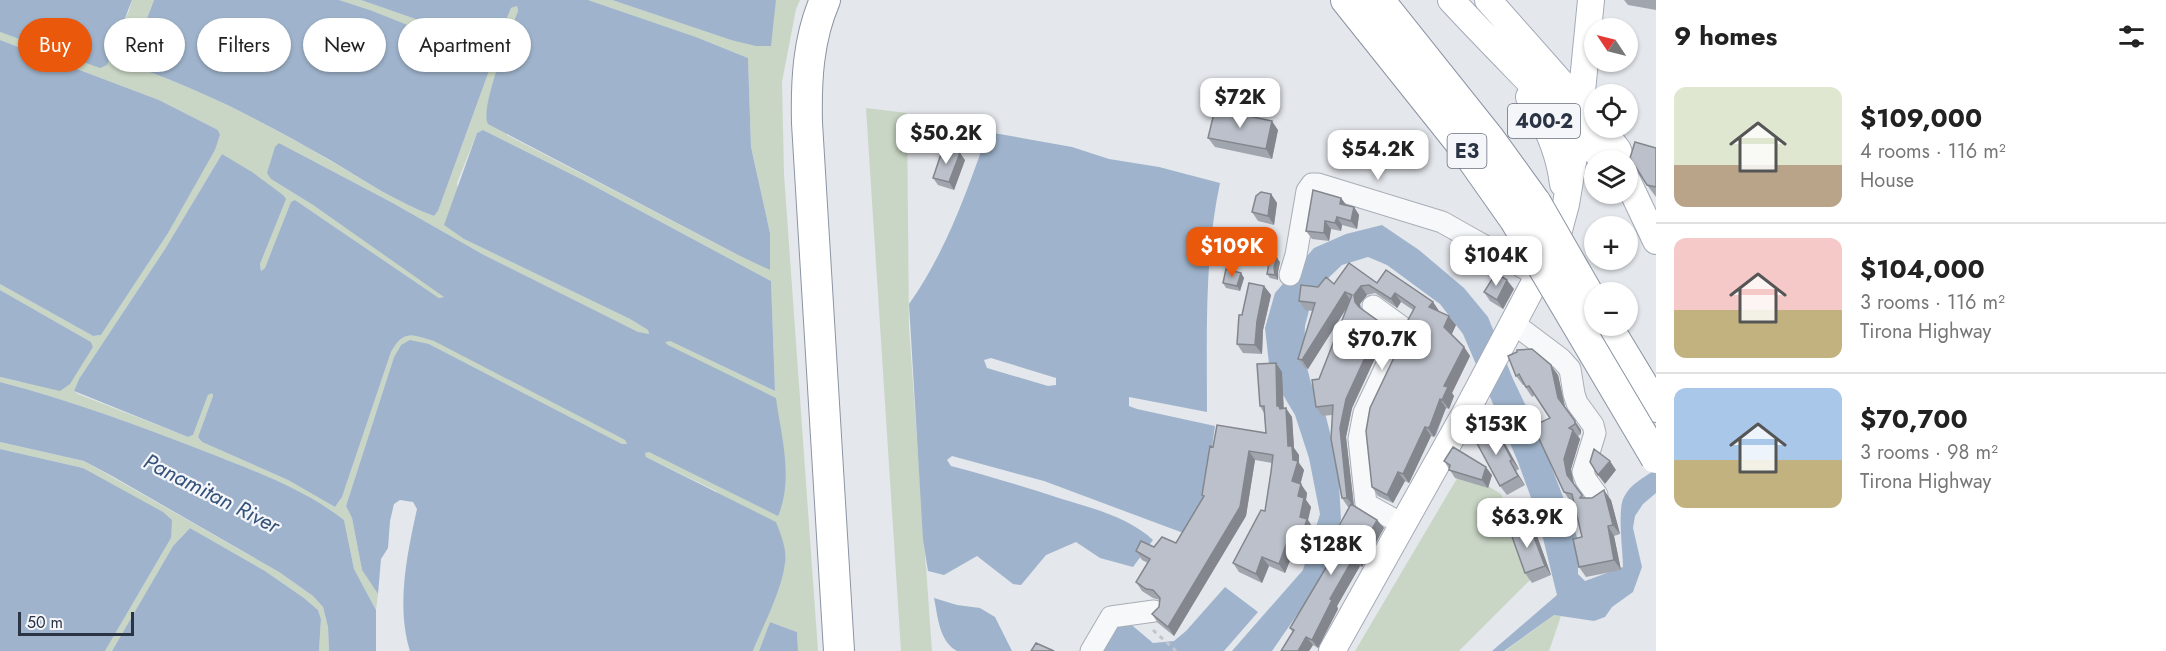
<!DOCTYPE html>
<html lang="en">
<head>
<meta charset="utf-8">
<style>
	:root { --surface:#fff; --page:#f6f6f6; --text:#222; --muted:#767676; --line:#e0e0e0; --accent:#ea580c }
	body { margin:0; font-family:Jost,sans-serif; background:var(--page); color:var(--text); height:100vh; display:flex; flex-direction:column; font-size:22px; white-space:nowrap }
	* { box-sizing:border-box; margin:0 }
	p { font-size:20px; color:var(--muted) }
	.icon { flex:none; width:33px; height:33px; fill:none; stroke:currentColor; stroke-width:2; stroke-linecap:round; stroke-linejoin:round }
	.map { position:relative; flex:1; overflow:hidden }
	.panel { display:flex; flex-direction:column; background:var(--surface); width:510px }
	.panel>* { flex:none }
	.banner { position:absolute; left:18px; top:18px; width:570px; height:54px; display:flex; gap:12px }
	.needle { width:39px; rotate:305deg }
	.controls { position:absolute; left:1584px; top:18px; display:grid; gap:12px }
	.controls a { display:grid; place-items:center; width:54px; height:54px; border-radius:50%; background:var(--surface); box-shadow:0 2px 4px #0004; font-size:30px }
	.scale { position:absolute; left:18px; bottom:15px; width:116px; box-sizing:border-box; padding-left:6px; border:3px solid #2b3445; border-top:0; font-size:16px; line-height:21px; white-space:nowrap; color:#2b3445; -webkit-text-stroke:4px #f4f6f9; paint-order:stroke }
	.price { position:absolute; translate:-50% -51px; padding:0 14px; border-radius:12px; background:#fff; color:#222; font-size:20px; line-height:39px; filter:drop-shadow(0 2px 3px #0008) }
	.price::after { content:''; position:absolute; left:50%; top:36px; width:18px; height:14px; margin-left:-9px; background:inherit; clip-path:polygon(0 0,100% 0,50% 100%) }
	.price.on { background:var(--accent); color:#fff }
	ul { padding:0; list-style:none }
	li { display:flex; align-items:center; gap:18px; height:150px; padding:0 18px }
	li+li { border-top:2px solid var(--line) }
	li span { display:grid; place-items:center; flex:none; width:168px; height:120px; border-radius:12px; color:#555 }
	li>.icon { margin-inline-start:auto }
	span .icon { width:72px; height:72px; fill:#fffc; stroke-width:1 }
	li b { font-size:26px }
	h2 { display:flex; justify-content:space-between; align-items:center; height:72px; padding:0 18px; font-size:26px }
	.chip { padding:0 21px; border-radius:27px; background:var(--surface); box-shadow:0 2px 4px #0004; font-size:21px; line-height:54px }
	.chip.on { background:var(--accent); color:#fff }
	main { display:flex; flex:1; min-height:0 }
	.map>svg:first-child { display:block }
	.green { fill:#c9d6c5 }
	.water { fill:#9fb4cc; fill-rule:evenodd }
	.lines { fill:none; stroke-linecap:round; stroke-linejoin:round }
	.minor-casing { stroke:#a9aeb7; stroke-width:23 }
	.major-casing { stroke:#a3abb8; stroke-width:28 }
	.highway-casing { stroke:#8b94a3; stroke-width:32 }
	.path { stroke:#c2c5cb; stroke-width:3; stroke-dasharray:4.5 4.5; stroke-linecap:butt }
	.minor { stroke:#f7f8fa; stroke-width:21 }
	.major { stroke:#fff; stroke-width:26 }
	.highway { stroke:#fff; stroke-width:30 }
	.highway-bridge-casing { stroke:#8b94a3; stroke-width:32; stroke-linecap:butt }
	.highway-bridge { stroke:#fff; stroke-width:30 }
	.wall { fill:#a1a5ae }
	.shaded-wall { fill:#83868d }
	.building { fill:#bbc0ca; stroke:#83868d; stroke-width:1.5 }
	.labels { text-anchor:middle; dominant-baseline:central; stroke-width:4.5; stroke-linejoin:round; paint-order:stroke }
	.shield { fill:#f4f6f9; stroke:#676e7b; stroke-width:1.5 }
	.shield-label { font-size:20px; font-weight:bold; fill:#2b3445 }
	.water-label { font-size:22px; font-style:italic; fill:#34527a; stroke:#f4f6f9 }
</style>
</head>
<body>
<main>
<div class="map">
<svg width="1656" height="651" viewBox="0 0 1656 651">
	<rect width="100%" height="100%" fill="#e4e7ec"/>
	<!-- green -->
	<path class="green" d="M 132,0 L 154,0 L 140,37 L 141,69 C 207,92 269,125 329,160 C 363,180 398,203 434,216 L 438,211 L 489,71 L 490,62 L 473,51 L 370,10 L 339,0 L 361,0 L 444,29 L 500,36 L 511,8 L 517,6 L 518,11 L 507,135 L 740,256 L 769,269 L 770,233 L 751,147 L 748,58 L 696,37 L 588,0 L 612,0 L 731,40 L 773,17 L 776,0 L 800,0 L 796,9 L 782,82 L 784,174 L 818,651 L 798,651 L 797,632 L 770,622 L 759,651 L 753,651 L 777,591 L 716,491 L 646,457 L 645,453 L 649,451 L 778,515 L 664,341 L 670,341 L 775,391 L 771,281 L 583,180 L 483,130 L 477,133 L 457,183 L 464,239 L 630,319 L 648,330 L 649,334 L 638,333 L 484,255 L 391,202 L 279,143 L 271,179 L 313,205 L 445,297 L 439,298 L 295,200 L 265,268 L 261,271 L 260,264 L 285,199 L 222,154 L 165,249 L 79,379 L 74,391 L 78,394 L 188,437 L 193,435 L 208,395 L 212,392 L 213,396 L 198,437 L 202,442 L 288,480 L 335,507 L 342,497 L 391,352 C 404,329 412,335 435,341 L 625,440 L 627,444 L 622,444 L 429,344 L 401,345 L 394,357 L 346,506 L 352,518 L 362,570 L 378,594 L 376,610 L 354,569 L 344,520 C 303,488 252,470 204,451 C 137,425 70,400 0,382 L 0,377 L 20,382 L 93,347 L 91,342 L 0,290 L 0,284 L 93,336 L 101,335 L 168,232 L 215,150 L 220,135 L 218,130 L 159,100 L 0,40 L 0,32 L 100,67 L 129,11 Z
		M 866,108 L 907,113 L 909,327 L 932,651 L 901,651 Z
		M 0,442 L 84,461 L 279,572 L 313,596 L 323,607 L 328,627 L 329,651 L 319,651 L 321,619 L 318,610 L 304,598 L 265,571 L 190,528 L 173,546 L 112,651 L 105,651 L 171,538 L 83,468 L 0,449 Z
		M 1462,470 L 1501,494 L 1534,576 L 1459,651 L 1355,651 Z
		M 1554,615 L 1561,616 L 1549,651 L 1505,651 Z"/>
	<!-- water -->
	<path class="water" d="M 0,0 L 132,0 L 107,65 L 100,68 L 0,32 Z
		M 154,0 L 339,0 L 370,10 L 486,56 L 490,62 L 489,71 L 438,211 L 434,216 C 398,203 363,180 330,160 C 269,125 207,92 141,69 L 136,64 L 140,37 Z
		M 361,0 L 588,0 L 696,37 L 748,58 L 751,147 L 770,233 L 770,270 L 740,256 L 488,124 C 479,109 511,31 518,11 L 517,6 L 511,8 L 500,36 L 495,43 L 444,29 Z
		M 612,0 L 776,0 L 771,46 L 756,46 L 731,40 Z
		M 0,40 L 159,100 L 218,130 L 220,135 L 215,150 L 168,233 L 101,335 L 93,336 L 0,284 Z
		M 483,130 L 583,180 L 771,281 L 775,391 L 670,341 L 665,342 L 668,345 L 776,398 C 781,436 794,479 778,516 L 649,452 L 645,453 L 646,457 L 776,522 C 781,535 787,549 785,563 C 781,593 764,623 753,651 L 410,651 C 396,606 407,554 417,509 L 413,502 L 400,500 L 394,504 L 390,521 L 388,548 L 381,559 L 378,594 L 362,570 L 352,518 L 346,506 L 394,357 L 401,345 L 410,340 L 429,344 L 622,444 L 627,444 L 625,440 L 434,341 C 412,335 404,329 391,352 L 342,497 L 335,507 L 288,480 L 202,442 L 198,437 L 213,396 L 212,393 L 208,395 L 193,435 L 188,437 L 74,391 L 79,379 L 165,249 L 222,154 L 252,172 L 283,195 L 286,199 L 260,264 L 261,271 L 265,268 L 291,202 L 295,200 L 439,298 L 444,297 L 313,205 L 271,179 L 267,173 L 275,147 L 279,143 L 391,202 L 484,255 L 638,332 L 649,334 L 648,330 L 630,319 L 464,239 L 444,225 L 477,133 Z
		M 988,132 L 1072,147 L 1109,159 L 1159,167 L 1220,183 C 1204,258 1207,336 1207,412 L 1129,397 L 1129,406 L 1137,409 L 1215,426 L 1207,483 L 1199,516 L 1186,534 L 1044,481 L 952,456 L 947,460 L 951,466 C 989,476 1025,487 1062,499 C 1092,508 1130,518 1153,540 L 1133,567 L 1100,558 L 1076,542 L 1046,555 L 1021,585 L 1013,584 L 977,556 L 944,575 L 928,571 L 923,539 L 909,304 C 946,252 967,191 988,132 ZM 991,358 L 1056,378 L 1056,385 L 1048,386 L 987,368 L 984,360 Z
		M 1382,225 L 1419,250 L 1464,288 L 1488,317 L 1513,379 L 1536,427 L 1562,494 L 1578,540 L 1578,574 L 1585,581 L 1623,567 C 1623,551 1617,509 1624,497 C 1630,484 1645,477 1656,469 L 1656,493 L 1643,504 L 1635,516 L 1633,528 L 1642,567 L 1633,592 L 1612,607 L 1605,617 L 1594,621 L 1554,615 L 1504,651 L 1492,651 L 1557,595 L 1537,514 L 1518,462 L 1463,334 L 1440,304 L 1387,265 L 1368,257 L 1342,265 L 1323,283 L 1312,299 L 1305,326 L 1304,356 L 1311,383 L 1326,417 L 1338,464 L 1341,519 L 1323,577 L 1272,651 L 1232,651 L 1303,570 L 1320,514 L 1309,458 L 1295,415 L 1270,373 L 1265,328 L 1275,293 L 1314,248 L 1346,234 Z
		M 0,290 L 91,342 L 93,347 L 70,384 L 60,391 L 0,377 Z
		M 0,382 C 70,400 137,425 204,451 C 252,470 303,488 344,520 L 354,569 L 376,610 L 376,651 L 329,651 L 328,627 L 323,607 L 313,596 L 279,572 L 112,476 L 84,461 L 0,442 Z
		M 0,449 L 83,468 L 163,512 L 172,520 L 171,538 L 105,651 L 0,651 Z
		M 190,528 L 265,571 L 304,598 L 318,610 L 321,619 L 319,651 L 112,651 L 173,546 Z
		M 1225,587 L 1258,612 L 1224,651 L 1100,651 L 1113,627 L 1127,621 L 1153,643 L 1174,641 L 1186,631 Z
		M 934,598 L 957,605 L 980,608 L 995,617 L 1012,651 L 957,651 C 939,641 938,617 934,598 Z
		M 770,622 L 797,632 L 798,651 L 759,651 Z"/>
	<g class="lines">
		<!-- minor casing -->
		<g class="minor-casing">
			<path id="minor" d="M 1290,275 L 1296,255 L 1307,191 L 1312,184 L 1318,184 L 1442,222 L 1538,276
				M 1373,306 L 1402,327 L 1402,333 L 1364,413 L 1359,439 L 1366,504 L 1404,525
				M 1513,323 L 1561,359 L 1570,369 L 1574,394 L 1577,403 L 1593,425 L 1595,433 L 1583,472 L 1586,480 L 1597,495
				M 1091,651 L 1111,617 L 1154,611"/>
		</g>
		<!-- major casing -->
		<g class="major-casing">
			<path id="major" d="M 1451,0 C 1501,54 1554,105 1603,160
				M 1488,0 L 1588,113
				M 1529,97 C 1547,124 1559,151 1563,184
				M 1601,128 L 1618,150 L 1621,160
				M 1628,182 L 1656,241
				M 1332,651 L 1468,408 L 1538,276 L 1559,230 L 1566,204 L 1578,132 L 1591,0"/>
		</g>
		<!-- highway casing -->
		<g class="highway-casing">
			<path id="highway" d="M 825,0 C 808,39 806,81 807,123 L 839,651
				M 1346,0 L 1465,149 L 1515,220
				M 1379,0 L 1489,138 L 1536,203
				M 1607,326 L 1656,407"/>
		</g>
		<!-- path -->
		<path class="path" d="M 1153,630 L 1176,651"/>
		<!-- minor -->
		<use href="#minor" class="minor"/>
		<!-- major -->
		<use href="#major" class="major"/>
		<!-- highway -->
		<use href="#highway" class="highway"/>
		<!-- highway-bridge casing -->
		<g class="highway-bridge-casing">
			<path id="highway-bridge" d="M 1536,203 L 1594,304
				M 1515,220 L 1656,458"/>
		</g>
		<!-- highway-bridge -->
		<use href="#highway-bridge" class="highway-bridge"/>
	</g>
	<!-- wall -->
	<path class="wall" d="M 1624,0 L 1656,0 L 1656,10 L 1628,5 Z
		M 1278,130 L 1272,159 L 1215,147 L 1208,138 Z
		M 1656,148 L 1656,197 L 1647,185 Z
		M 965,160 L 954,190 L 938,185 L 933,178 Z
		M 1271,194 L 1277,203 L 1274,225 L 1258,221 L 1252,212 Z
		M 1341,198 L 1346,205 L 1354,207 L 1359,215 L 1357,229 L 1342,225 L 1341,231 L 1331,229 L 1329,241 L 1312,239 L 1306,231 Z
		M 1280,262 L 1278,272 L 1278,280 L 1270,278 L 1267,274 Z
		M 1241,273 L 1244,278 L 1240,291 L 1226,288 L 1223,283 Z
		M 1377,283 L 1433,302 L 1439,311 L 1456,325 L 1451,335 L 1464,347 L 1470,356 L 1452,393 L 1454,396 L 1449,409 L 1446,408 L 1436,435 L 1434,437 L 1431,436 L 1409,483 L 1405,481 L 1393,503 L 1378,496 L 1372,487 L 1407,330 L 1413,310 L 1401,302 L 1397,308 L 1375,293 L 1367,295 L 1360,304 L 1361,309 L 1381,323 L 1387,332 L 1352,408 L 1346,437 L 1354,506 L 1377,520 L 1384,528 L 1362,567 L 1360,566 L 1337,606 L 1338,609 L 1318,648 L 1313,645 L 1309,651 L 1281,651 L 1293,633 L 1290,628 L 1329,562 L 1327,559 L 1339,539 L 1335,533 L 1350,507 L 1348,507 L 1342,498 L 1332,415 L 1322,416 L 1316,407 L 1319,379 L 1348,306 L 1308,369 L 1305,368 L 1298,359 L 1313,311 L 1305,310 L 1299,301 L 1318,287 L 1334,284 Z
		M 1264,286 L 1271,295 L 1263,330 L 1262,354 L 1243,353 L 1237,344 L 1242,315 Z
		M 1514,289 L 1503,309 L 1490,301 L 1484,292 Z
		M 1508,356 L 1558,375 L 1565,407 L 1581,430 L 1581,434 L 1578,436 L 1580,439 L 1571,469 L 1574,484 L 1585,498 L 1611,500 L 1620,534 L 1614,536 L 1621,570 L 1586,577 L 1579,567 L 1582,537 L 1573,503 L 1571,502 L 1564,492 L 1550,418 L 1535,395 L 1532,397 L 1524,385 L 1523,385 L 1516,376 Z
		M 1276,363 L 1282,372 L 1283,408 L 1292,417 L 1294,448 L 1299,455 L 1299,463 L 1304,470 L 1300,484 L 1307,493 L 1306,500 L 1311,507 L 1308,520 L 1313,528 L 1308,544 L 1297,543 L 1285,573 L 1269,566 L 1262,583 L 1239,572 L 1233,563 L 1265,511 L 1272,463 L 1255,460 L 1246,516 L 1174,636 L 1158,623 L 1152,614 L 1159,607 L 1160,600 L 1153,598 L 1142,591 L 1136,582 L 1148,563 L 1142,560 L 1136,551 L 1176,543 L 1203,497 L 1202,495 L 1213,447 L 1266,433 L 1264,413 L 1260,406 Z
		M 1496,430 L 1503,440 L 1519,469 L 1516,471 L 1525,485 L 1507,495 L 1500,486 L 1487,434 Z
		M 1444,461 L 1492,475 L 1488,488 L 1455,478 Z
		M 1529,524 L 1536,533 L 1551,575 L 1532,583 L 1525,573 Z"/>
	<!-- shaded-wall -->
	<path class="shaded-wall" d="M 1272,121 L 1278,130 L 1272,159 L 1266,149 Z
		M 960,153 L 965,160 L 954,190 L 949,182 Z
		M 1271,194 L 1277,203 L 1274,225 L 1268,216 Z
		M 1341,198 L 1347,206 L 1340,204 Z
		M 1354,207 L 1359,215 L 1357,229 L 1351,221 Z
		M 1337,217 L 1342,225 L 1341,231 L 1335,223 Z
		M 1325,221 L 1331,229 L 1329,241 L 1324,233 Z
		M 1277,258 L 1280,262 L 1278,272 L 1278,280 L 1275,275 L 1274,267 Z
		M 1241,273 L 1244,278 L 1240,291 L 1237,286 Z
		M 1507,280 L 1514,289 L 1503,309 L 1497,300 Z
		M 1264,286 L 1271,295 L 1263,330 L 1262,354 L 1255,345 L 1257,321 Z
		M 1361,286 L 1367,295 L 1360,304 L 1361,311 L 1355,302 L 1354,295 Z
		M 1345,292 L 1351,301 L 1308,369 L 1302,360 Z
		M 1395,293 L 1401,302 L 1397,308 L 1391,299 Z
		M 1433,302 L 1439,311 L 1429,307 Z
		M 1449,316 L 1456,325 L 1451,336 L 1444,327 Z
		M 1381,323 L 1387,332 L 1352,408 L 1346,437 L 1354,507 L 1347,498 L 1340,428 L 1346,399 Z
		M 1464,347 L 1470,356 L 1452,393 L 1454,396 L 1449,409 L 1442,400 L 1444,386 Z
		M 1276,363 L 1282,372 L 1284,411 L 1277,406 Z
		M 1551,365 L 1558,375 L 1565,407 L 1558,398 Z
		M 1440,399 L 1446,408 L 1434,437 L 1428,428 Z
		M 1286,408 L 1292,417 L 1294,448 L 1299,455 L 1299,463 L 1304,470 L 1299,490 L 1292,481 L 1293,460 L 1288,446 Z
		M 1575,421 L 1581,430 L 1581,434 L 1575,424 Z
		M 1425,427 L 1431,436 L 1409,483 L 1403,474 Z
		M 1496,430 L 1503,440 L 1519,469 L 1512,460 Z
		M 1573,430 L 1580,439 L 1571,469 L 1574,485 L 1567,475 L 1564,459 Z
		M 1249,451 L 1255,460 L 1246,516 L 1174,636 L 1168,627 Z
		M 1510,461 L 1516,471 L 1525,485 L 1518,476 Z
		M 1610,461 L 1616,470 L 1605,484 L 1598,475 Z
		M 1486,467 L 1492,475 L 1488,488 L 1482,480 Z
		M 1398,472 L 1405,481 L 1393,503 L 1387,495 Z
		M 1301,484 L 1307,493 L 1306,500 L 1311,507 L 1308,520 L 1313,528 L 1308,544 L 1302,535 L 1298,496 Z
		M 1604,490 L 1611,500 L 1620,534 L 1613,525 Z
		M 1377,520 L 1384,528 L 1362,567 L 1356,558 Z
		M 1529,524 L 1536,533 L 1551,575 L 1545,566 Z
		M 1608,526 L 1614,536 L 1621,570 L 1614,560 Z
		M 1290,534 L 1297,543 L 1285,573 L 1279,564 Z
		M 1262,557 L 1269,566 L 1262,583 L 1256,574 Z
		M 1354,557 L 1360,566 L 1337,606 L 1338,609 L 1318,648 L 1312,640 L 1330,599 Z
		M 1306,637 L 1313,645 L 1309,651 L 1298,651 Z"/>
	<!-- building -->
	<path class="building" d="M 1215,109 L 1272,121 L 1266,149 L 1208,138 Z
		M 1635,142 L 1656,148 L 1656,187 L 1647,185 L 1630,158 Z
		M 943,148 L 960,153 L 949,182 L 933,178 Z
		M 1313,190 L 1341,198 L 1340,204 L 1354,207 L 1351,221 L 1337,217 L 1335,223 L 1325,221 L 1324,233 L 1306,231 Z
		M 1261,192 L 1271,194 L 1268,216 L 1252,212 L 1256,196 Z
		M 1270,257 L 1277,258 L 1274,267 L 1275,275 L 1267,274 Z
		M 1349,263 L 1377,283 L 1386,270 L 1433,302 L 1429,307 L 1449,316 L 1444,327 L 1464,347 L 1444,386 L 1448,387 L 1442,400 L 1440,399 L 1430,426 L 1428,428 L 1425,427 L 1403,474 L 1398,472 L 1387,495 L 1372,487 L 1366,431 L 1370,408 L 1407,330 L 1408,320 L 1415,307 L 1395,293 L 1391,299 L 1369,285 L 1361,286 L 1354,295 L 1355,302 L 1359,307 L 1381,323 L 1346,399 L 1340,428 L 1347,498 L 1342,498 L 1331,439 L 1333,405 L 1316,407 L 1312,380 L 1319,379 L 1352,295 L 1345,292 L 1302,360 L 1298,359 L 1315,303 L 1299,301 L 1301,285 L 1318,287 L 1326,277 L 1334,284 Z
		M 1226,269 L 1241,273 L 1237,286 L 1223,283 Z
		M 1496,273 L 1507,280 L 1497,300 L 1484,292 Z
		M 1249,283 L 1264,286 L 1257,321 L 1255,345 L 1237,344 L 1239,315 L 1242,315 Z
		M 1532,349 L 1551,365 L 1558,398 L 1575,421 L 1575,424 L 1569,428 L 1573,430 L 1564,459 L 1567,475 L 1582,495 L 1580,498 L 1592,498 L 1604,490 L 1613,525 L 1608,526 L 1614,560 L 1579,567 L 1573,539 L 1582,537 L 1572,494 L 1564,492 L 1533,426 L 1550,418 L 1529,386 L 1526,387 L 1519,374 L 1516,376 L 1508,356 L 1517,352 L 1517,350 Z
		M 1276,363 L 1277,406 L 1279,406 L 1280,409 L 1286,408 L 1288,446 L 1292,446 L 1293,460 L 1298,461 L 1292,481 L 1301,484 L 1298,496 L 1304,498 L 1300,517 L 1307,519 L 1302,535 L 1290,534 L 1279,564 L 1262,557 L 1256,574 L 1233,563 L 1261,510 L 1265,511 L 1271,472 L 1273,455 L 1249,451 L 1240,507 L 1168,627 L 1152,614 L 1159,607 L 1160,598 L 1153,590 L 1146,589 L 1136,582 L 1150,559 L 1136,551 L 1141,541 L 1154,547 L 1162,537 L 1176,543 L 1204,496 L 1202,495 L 1210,446 L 1213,447 L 1217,425 L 1266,433 L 1264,406 L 1260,406 L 1257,364 Z
		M 1483,428 L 1487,435 L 1496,430 L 1512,460 L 1510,461 L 1518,476 L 1500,486 L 1472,434 Z
		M 1453,447 L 1486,467 L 1482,480 L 1449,470 L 1450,465 L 1444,461 Z
		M 1594,449 L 1610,461 L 1598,475 L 1590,462 Z
		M 1351,504 L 1377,520 L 1356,558 L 1354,557 L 1330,599 L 1332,600 L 1312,640 L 1306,637 L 1298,651 L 1281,651 L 1294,630 L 1290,628 L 1330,561 L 1327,559 L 1341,537 L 1335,533 Z
		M 1529,524 L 1545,566 L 1525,573 L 1510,531 Z
		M 1036,643 L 1054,651 L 1031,651 Z"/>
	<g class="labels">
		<!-- shield labels -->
		<g class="shield">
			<rect x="1508" y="104" width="72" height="34" rx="4.5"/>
			<rect x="1447.5" y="134" width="39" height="34" rx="4.5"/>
		</g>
		<g class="shield-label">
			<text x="1544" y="121">400-2</text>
			<text x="1467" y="151">E3</text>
		</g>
		<!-- water labels -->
		<g class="water-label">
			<text transform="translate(212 493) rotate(27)">Panamitan River</text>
		</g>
	</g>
</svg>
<div class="controls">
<a><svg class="needle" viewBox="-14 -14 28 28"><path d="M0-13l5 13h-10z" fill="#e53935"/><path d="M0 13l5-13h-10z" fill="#767676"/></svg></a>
<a><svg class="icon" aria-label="locate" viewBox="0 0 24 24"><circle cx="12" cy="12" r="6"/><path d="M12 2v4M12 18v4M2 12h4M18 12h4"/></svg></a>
<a><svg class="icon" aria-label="layers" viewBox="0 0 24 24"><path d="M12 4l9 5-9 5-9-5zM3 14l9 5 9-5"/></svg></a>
<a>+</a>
<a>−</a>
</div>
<div class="scale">50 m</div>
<b class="price" style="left:1240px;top:129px">$72K</b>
<b class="price" style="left:946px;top:165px">$50.2K</b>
<b class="price" style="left:1378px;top:181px">$54.2K</b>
<b class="price on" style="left:1232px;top:278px">$109K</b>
<b class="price" style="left:1496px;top:287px">$104K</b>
<b class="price" style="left:1382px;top:371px">$70.7K</b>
<b class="price" style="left:1496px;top:456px">$153K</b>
<b class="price" style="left:1527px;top:549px">$63.9K</b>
<b class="price" style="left:1331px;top:576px">$128K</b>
<div class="banner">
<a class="chip on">Buy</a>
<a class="chip">Rent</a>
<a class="chip">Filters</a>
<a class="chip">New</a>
<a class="chip">Apartment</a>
</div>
</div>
<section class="panel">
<h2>9 homes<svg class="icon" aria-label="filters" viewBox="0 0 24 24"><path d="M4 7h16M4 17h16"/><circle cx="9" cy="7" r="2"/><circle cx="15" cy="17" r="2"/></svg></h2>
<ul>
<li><span style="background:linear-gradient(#dfe7d0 65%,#b9a48a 0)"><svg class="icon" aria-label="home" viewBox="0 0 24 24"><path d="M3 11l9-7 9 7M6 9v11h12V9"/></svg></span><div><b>$109,000</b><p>4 rooms · 116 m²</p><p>House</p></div></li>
<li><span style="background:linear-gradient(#f6c9c9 60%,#c2b280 0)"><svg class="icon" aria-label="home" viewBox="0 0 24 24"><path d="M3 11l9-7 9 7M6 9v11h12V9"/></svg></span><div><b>$104,000</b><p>3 rooms · 116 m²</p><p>Tirona Highway</p></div></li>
<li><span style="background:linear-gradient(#a9c7e8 60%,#c2b280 0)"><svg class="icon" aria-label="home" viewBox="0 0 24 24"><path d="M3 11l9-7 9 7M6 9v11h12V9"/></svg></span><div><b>$70,700</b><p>3 rooms · 98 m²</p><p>Tirona Highway</p></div></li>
</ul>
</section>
</main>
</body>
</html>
